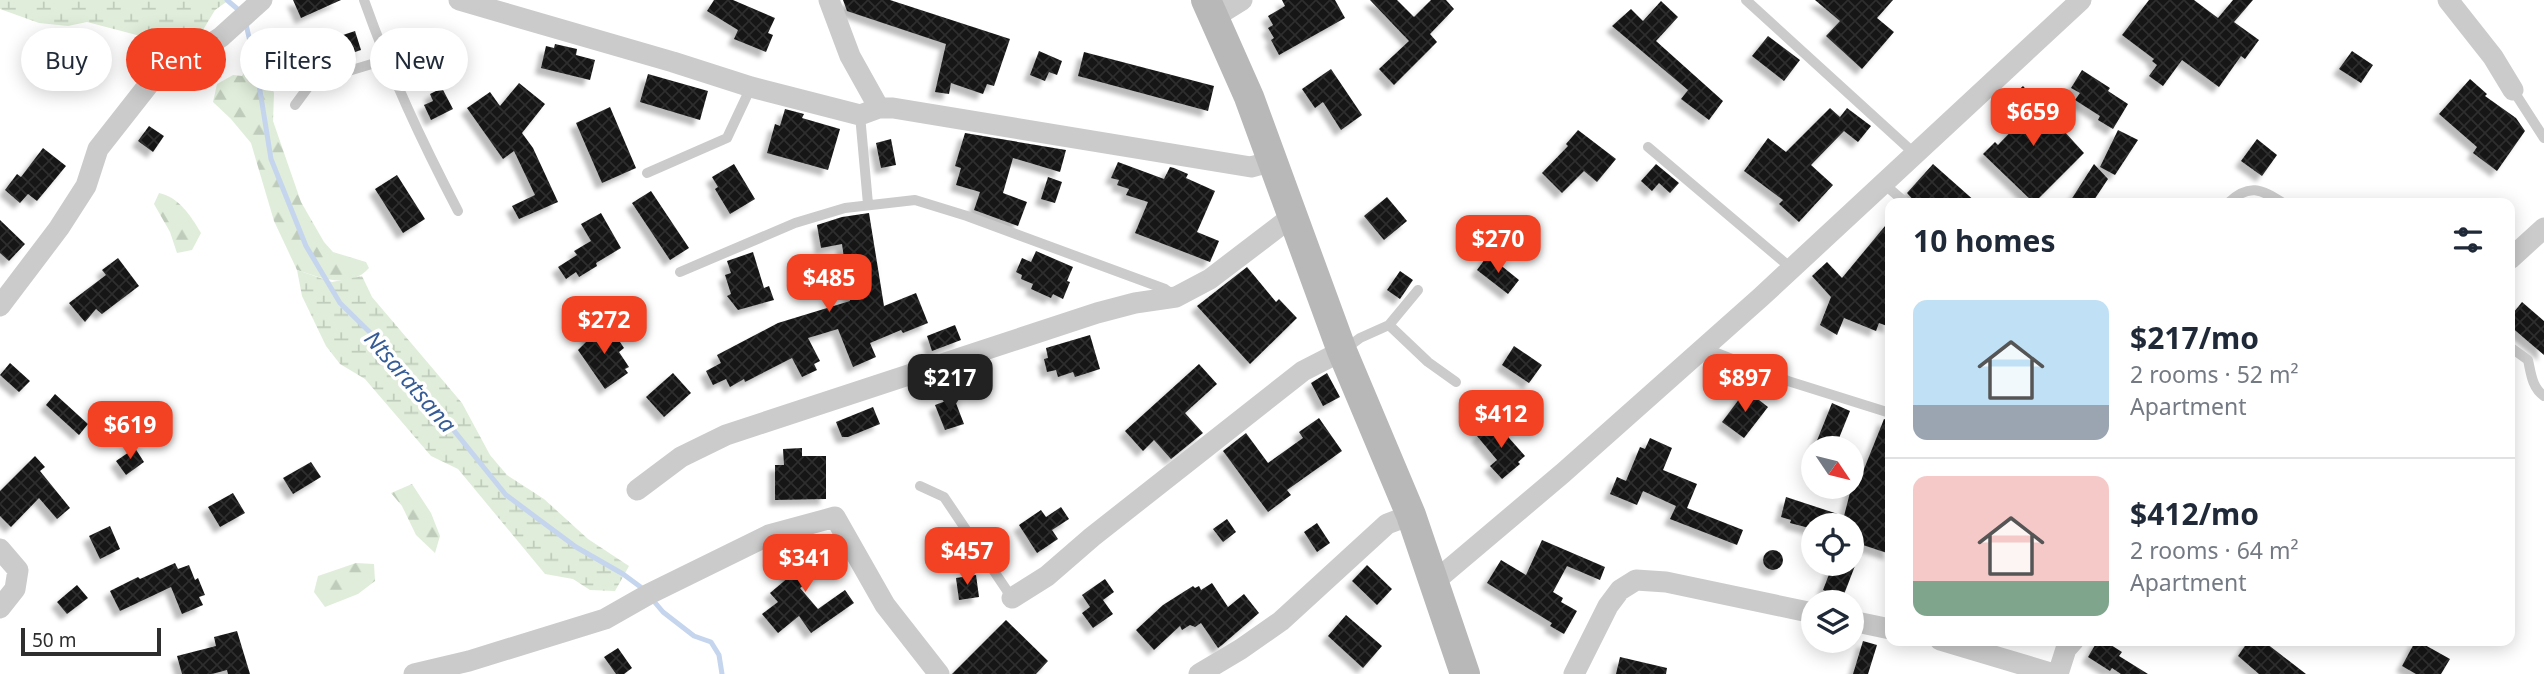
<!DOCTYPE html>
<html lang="en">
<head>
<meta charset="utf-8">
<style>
	:root { --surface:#fff; --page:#f2f2f3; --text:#1f2937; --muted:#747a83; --line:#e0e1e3; --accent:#f24123 }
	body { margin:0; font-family:"Noto Sans",sans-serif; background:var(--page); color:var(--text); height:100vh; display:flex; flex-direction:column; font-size:26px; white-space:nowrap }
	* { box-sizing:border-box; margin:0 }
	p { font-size:23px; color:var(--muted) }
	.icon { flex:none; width:38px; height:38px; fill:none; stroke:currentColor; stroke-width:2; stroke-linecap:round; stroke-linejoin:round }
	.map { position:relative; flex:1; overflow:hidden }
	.sheet { position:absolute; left:1885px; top:198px; width:630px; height:448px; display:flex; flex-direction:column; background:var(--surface); border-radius:14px; box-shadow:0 4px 18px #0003 }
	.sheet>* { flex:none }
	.banner { position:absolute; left:21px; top:28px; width:665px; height:63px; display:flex; gap:14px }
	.needle { width:46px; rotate:125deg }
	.controls { position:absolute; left:1801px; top:436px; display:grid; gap:14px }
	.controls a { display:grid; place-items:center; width:63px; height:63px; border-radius:50%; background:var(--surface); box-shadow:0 4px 18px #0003; font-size:35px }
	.scale { position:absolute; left:21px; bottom:18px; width:140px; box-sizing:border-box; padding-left:7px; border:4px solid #2e2e2e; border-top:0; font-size:19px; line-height:24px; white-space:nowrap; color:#2e2e2e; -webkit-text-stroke:5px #fff; paint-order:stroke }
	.price { position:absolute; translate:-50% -60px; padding:0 16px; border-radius:14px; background:var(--accent); color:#fff; font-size:23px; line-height:46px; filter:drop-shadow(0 2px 4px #0008) }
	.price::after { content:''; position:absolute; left:50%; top:42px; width:21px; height:16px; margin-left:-10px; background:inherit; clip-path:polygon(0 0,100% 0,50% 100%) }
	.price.selected { background:#222; color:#fff }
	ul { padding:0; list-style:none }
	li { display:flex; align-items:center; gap:21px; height:175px; padding:0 28px }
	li+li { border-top:2px solid var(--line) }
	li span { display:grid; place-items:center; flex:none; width:196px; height:140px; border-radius:14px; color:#555 }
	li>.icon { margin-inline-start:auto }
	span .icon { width:84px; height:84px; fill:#fffc; stroke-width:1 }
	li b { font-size:30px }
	h2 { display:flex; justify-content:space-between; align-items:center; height:84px; padding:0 28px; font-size:30px }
	.pill { padding:0 24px; border-radius:32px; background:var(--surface); box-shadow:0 4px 18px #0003; font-size:24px; line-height:63px }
	.pill.selected { background:var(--accent); color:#fff }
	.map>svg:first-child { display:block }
	.forest { fill:url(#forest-firs) }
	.wetland { fill:url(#wetland-marsh) }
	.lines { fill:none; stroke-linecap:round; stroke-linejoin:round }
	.stream { stroke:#c5d5ee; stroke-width:5 }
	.building { fill:url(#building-cross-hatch); filter:url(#shadow) }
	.lane { stroke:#cbcbcb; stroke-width:10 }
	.street { stroke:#cbcbcb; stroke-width:21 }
	.secondary { stroke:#b8b8b8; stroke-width:30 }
	.labels { text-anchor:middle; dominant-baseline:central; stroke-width:7; stroke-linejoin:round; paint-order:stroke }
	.water-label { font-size:23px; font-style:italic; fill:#365c96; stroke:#fff }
</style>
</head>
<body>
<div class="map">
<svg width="2544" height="674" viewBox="0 0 2544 674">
	<defs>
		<pattern id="forest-firs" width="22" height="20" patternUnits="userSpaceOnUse" patternTransform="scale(1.75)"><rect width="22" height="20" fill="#e0edda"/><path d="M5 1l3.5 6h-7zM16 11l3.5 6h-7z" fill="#c0ccbb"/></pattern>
		<pattern id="wetland-marsh" width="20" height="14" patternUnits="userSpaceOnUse" patternTransform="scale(1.75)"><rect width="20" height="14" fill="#e0edda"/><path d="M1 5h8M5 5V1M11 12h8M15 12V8" fill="none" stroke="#c0ccbb"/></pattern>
		<pattern id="building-cross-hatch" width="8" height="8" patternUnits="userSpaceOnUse" patternTransform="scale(1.75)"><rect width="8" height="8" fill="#151515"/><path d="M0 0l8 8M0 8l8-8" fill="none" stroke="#2f2f2f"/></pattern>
		<filter id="shadow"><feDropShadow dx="-6" dy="6" stdDeviation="2" flood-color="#0004"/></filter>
	</defs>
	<rect width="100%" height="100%" fill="#fff"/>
	<!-- forest -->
	<path class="forest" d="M 249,64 L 267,73 L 274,93 L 273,121 L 301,202 L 324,242 L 333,252 L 366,262 L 369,268 C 349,290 321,278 297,270 L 274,221 L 251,143 L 231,119 L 213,102 L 217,84 L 233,75 L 242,76 Z
		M 159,193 C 179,197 191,216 201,233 L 192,250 L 177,253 L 170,232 L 154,204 Z
		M 412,484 L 431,513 L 440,536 L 435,553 L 416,535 L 402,506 L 391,493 Z
		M 356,563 L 374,564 L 375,581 L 358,594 L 325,607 L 314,592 L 318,576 Z"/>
	<!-- wetland -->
	<path class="wetland" d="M 0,0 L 229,0 L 215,10 L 200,35 L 152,39 L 87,22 L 68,26 L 39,23 L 0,9 Z
		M 297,270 L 332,282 L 362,276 L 372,297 L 462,403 L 490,455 L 507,475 L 544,499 L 588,539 L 629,566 L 615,591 L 590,590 L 573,579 L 545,574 L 458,469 L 431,456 L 365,379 L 340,364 L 326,346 L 302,296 Z"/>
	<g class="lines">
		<!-- stream -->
		<path class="stream" d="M 227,0 L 241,12
			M 245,20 L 257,72 L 271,159 L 306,246 L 340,303 L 393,355 L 506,495 L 576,547 L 623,574 L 646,591
			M 652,599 L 663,612 L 694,636 L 711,642 L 719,655 L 722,674"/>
	</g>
	<!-- building -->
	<path class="building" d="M 293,0 L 341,0 L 301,18 Z
		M 714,0 L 733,0 L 775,18 L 768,33 L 773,35 L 766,52 L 734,39 L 738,30 L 707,11 Z
		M 843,0 L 890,0 L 1010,39 L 994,86 L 987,84 L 983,94 L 951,83 L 949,94 L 935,92 L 946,44 L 847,11 Z
		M 1282,0 L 1335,0 L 1345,18 L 1279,55 L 1271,40 L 1274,38 L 1268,28 L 1273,25 L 1268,16 L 1285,6 Z
		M 1370,0 L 1397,0 L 1414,17 L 1431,0 L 1446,0 L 1454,9 L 1430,34 L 1437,42 L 1394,85 L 1379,69 L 1409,41 Z
		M 1815,0 L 1893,0 L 1877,18 L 1894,32 L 1862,69 L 1826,36 L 1840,21 Z
		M 2149,0 L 2194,0 L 2218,18 L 2233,0 L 2253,0 L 2234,22 L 2259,40 L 2245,59 L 2241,56 L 2219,87 L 2182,60 L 2163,86 L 2149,76 L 2157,65 L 2152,61 L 2154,59 L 2122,35 Z
		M 1661,1 L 1678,17 L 1656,41 L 1723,101 L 1709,120 L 1681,99 L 1688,90 L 1612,26 L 1631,9 L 1643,21 Z
		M 355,31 L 361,50 L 313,66 L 307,47 Z
		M 1768,36 L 1800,60 L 1784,81 L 1752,56 Z
		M 555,44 L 577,49 L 576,55 L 595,60 L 590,80 L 541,68 L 546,46 L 554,48 Z
		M 1039,51 L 1062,61 L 1057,75 L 1049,72 L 1045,81 L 1030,75 Z
		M 2352,51 L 2373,65 L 2361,83 L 2339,69 Z
		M 1084,52 L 1214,86 L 1208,111 L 1078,76 Z
		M 1331,69 L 1362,115 L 1341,130 L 1323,102 L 1315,108 L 1302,89 Z
		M 2082,70 L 2110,88 L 2108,91 L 2128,104 L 2113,129 L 2098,120 L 2100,116 L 2075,100 L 2080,93 L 2071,88 Z
		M 648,74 L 708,91 L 700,120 L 640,102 Z
		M 2470,79 L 2487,94 L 2485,96 L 2516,118 L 2525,131 L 2497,171 L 2473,153 L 2477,147 L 2439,114 Z
		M 519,83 L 545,104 L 522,133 L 533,148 L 558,202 L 519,219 L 512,206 L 535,195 L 514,151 L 503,159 L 467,108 L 490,92 L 500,106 Z
		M 2023,86 L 2084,153 L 2034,203 L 1983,154 L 1995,142 L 1998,145 L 2019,123 L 2002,105 Z
		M 442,88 L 453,109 L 431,120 L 424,105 L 433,101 L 430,94 Z
		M 610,107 L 636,168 L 602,183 L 576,123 Z
		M 1830,108 L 1840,117 L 1847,108 L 1871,126 L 1858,142 L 1844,131 L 1811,165 L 1833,185 L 1799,222 L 1779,204 L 1783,200 L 1744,171 L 1768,138 L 1786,152 Z
		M 785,109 L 804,114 L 802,118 L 840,129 L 828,170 L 767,153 L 775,124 L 780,126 Z
		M 149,126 L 164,136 L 153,152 L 138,141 Z
		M 1578,130 L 1616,159 L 1597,182 L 1584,171 L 1562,193 L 1542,173 L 1568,146 L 1566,144 Z
		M 2118,130 L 2138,140 L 2115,175 L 2100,167 Z
		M 965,133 L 1066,150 L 1060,172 L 1013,158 L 1003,193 L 1027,202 L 1018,226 L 974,210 L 980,192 L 956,185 L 961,168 L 955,166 Z
		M 891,139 L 896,165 L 881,168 L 876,143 Z
		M 2257,139 L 2277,155 L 2262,176 L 2241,161 Z
		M 43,148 L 66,166 L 37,201 L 28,194 L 20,203 L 5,190 L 17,174 L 21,177 Z
		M 1118,162 L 1164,179 L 1170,167 L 1174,168 L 1188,174 L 1186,178 L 1215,191 L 1197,232 L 1219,241 L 1210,262 L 1135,233 L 1148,202 L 1126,195 L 1129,189 L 1117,185 L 1119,180 L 1111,178 Z
		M 734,164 L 755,199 L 730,214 L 715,189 L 718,187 L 712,177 Z
		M 1656,164 L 1679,183 L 1670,193 L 1659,183 L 1652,191 L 1641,181 Z
		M 1933,164 L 1977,203 L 1916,203 L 1907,193 Z
		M 2094,164 L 2108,179 L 2092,203 L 2069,203 Z
		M 397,175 L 425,219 L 403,233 L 375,189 Z
		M 1048,177 L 1062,182 L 1055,203 L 1041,199 Z
		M 651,191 L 689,248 L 670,260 L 632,203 Z
		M 1387,197 L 1407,221 L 1384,240 L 1364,216 Z
		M 601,213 L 621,248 L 596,263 L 597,266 L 579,277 L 576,272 L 566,279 L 558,267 L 577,255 L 574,251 L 591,241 L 581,224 Z
		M 869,213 L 884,306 L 916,293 L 928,323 L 903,333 L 901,330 L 870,343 L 876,357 L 853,367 L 838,329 L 808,338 L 820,361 L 814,364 L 817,370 L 802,377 L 792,358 L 745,382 L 744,379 L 730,387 L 726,379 L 713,385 L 706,371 L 721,363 L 717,355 L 778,323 L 850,301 L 842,244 L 821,248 L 817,225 L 842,217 Z
		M 0,220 L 25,244 L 9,261 L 0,253 Z
		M 1890,220 L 1890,327 L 1879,323 L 1876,331 L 1844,318 L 1837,335 L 1820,325 L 1831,297 L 1812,276 L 1827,262 L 1842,278 Z
		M 1036,251 L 1073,267 L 1067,281 L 1070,282 L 1063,299 L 1053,294 L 1051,298 L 1031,289 L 1033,284 L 1021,279 L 1022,275 L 1016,272 L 1022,258 L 1031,262 Z
		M 753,252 L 764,288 L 769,286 L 774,300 L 738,310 L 727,296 L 731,294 L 725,275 L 731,273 L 727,261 Z
		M 1488,255 L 1519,280 L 1508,294 L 1477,270 Z
		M 118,258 L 139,286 L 102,314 L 96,309 L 85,322 L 69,303 L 106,275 L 102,270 Z
		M 1247,267 L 1276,302 L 1279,299 L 1297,318 L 1250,364 L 1197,306 Z
		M 1400,271 L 1413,280 L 1400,299 L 1387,290 Z
		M 2522,302 L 2544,321 L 2544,355 L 2510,326 L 2510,317 Z
		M 601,323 L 608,333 L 612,330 L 624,348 L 619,352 L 629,367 L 625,369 L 628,373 L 605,389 L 578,350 L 589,339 L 586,334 Z
		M 955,325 L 961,340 L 932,351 L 927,336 Z
		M 1090,335 L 1100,369 L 1075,377 L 1073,372 L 1058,377 L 1056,370 L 1047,372 L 1044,359 L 1048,358 L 1046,348 Z
		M 1514,346 L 1542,365 L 1529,383 L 1502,365 Z
		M 10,363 L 30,381 L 19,392 L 0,375 Z
		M 1199,364 L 1217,384 L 1185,413 L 1203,433 L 1171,459 L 1154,440 L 1143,451 L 1125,431 Z
		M 673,373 L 691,393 L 664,417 L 646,397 Z
		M 1327,373 L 1340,397 L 1323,406 L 1311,383 Z
		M 1746,390 L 1768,407 L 1744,438 L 1722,422 Z
		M 55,394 L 88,424 L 79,435 L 46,405 Z
		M 954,398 L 964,424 L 945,430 L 935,405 Z
		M 1832,403 L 1850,411 L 1835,448 L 1814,448 Z
		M 873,407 L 880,424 L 848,437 L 842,437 L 836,422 Z
		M 1319,418 L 1342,451 L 1287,490 L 1291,495 L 1268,512 L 1223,451 L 1246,433 L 1268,463 L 1303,438 L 1299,432 Z
		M 1884,419 L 1890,421 L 1890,554 L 1863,545 L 1843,597 L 1823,590 L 1833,564 L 1852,564 L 1852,525 L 1813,525 L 1813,529 L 1790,523 L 1791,520 L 1781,517 L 1786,497 L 1844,516 L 1854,477 L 1860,479 Z
		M 1494,421 L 1525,456 L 1518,462 L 1520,464 L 1502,479 L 1490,466 L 1497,460 L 1477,436 Z
		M 1650,438 L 1672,448 L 1663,470 L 1697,484 L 1687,508 L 1743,530 L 1737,545 L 1670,519 L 1676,506 L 1643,491 L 1637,505 L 1610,494 L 1617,477 L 1626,481 L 1640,447 L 1645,449 Z
		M 135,448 L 144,462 L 126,475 L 116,461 Z
		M 802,448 L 802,456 L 826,456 L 826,499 L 775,500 L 775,465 L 784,465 L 783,449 Z
		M 35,456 L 45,467 L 40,471 L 70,508 L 57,519 L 39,498 L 11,527 L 0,516 L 0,491 Z
		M 311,462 L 321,477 L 293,494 L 283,478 Z
		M 233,493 L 245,513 L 220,527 L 208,507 Z
		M 1061,507 L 1069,519 L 1052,530 L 1058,539 L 1037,553 L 1019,525 L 1041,510 L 1046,517 Z
		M 1227,519 L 1236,532 L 1223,542 L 1213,529 Z
		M 1317,523 L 1330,543 L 1317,552 L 1304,532 Z
		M 110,526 L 120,549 L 100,559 L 89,536 Z
		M 1542,540 L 1605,567 L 1600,580 L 1567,566 L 1553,592 L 1563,598 L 1561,602 L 1577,611 L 1564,634 L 1550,626 L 1552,623 L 1487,583 L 1501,560 L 1526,575 Z
		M 821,541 L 835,559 L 800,588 L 818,609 L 845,590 L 854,603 L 811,633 L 799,616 L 778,633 L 762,614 L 778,602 L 770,593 L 789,577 L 784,571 Z
		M1763 560a10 10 0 1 1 20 0a10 10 0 1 1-20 0Z
		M 175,563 L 178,569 L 189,565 L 195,580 L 198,578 L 205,595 L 199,597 L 203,605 L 182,614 L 171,587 L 120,611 L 110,591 L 138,577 L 140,579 Z
		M 1367,565 L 1392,589 L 1377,605 L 1352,581 Z
		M 976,575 L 979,597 L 959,600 L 956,578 Z
		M 1105,579 L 1114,592 L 1103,600 L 1113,614 L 1093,628 L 1082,613 L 1090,607 L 1082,595 Z
		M 1212,583 L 1228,607 L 1244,594 L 1259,613 L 1222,645 L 1218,648 L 1201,623 L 1195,627 L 1190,625 L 1182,630 L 1180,626 L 1154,650 L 1136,630 L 1163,605 L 1193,586 L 1195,588 L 1199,586 L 1201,590 Z
		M 77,585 L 88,598 L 67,614 L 57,602 Z
		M 1346,615 L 1382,646 L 1363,668 L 1328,636 Z
		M 1006,620 L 1048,661 L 1036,674 L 952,674 Z
		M 237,631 L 250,674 L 228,674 L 227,670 L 212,674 L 182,674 L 177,656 L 216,646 L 214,637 Z
		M 2098,640 L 2103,640 L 2122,652 L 2119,656 L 2148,674 L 2121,674 L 2112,668 L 2110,671 L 2088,657 Z
		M 2249,640 L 2262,640 L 2306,674 L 2259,674 L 2238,656 Z
		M 2416,640 L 2450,659 L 2441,674 L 2416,674 L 2402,666 Z
		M 1863,641 L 1877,645 L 1868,674 L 1853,674 Z
		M 618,648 L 632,668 L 624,674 L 616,674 L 604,657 Z
		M 1620,657 L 1667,668 L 1666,674 L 1616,674 Z"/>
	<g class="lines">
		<!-- lane -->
		<path class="lane" d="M 364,0 C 391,76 421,140 458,211
			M 1746,0 L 1916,155
			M 2513,90 L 2544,138
			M 295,105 L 309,86 L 332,76 L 385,60
			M 860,115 L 868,204
			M 1648,147 L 1791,268
			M 647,173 L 727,138 L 751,87
			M 1884,184 L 1906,203
			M 2228,203 C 2249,183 2261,189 2283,203
			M 680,272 L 795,223 L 845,208 L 915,200 L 967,216 L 1165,289 L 1175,296
			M 1389,325 L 1428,362 L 1456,382
			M 2510,347 L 2528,360 C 2531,373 2532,388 2544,396
			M 1704,348 L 1788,381 L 1890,413
			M 1344,350 L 1360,338 L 1389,325 L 1418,290
			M 920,486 L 944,497 L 1012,598"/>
		<!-- street -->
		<path class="street" d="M 459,0 L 673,62 L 751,87 L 860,115 L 879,108 L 893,108 L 1251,167 L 1273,161
			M 829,0 L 850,56 L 879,108
			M 2448,0 L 2493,57 L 2513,90
			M 1213,18 L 1242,0
			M 2510,259 L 2544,228
			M 0,306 L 59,228 L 86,186 L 98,149 L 160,70 L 195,54 L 221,37 L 262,0
			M 637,490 L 681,457 L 726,435 L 1097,313 L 1135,303 L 1176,297 L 1210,279 L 1294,215
			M 0,549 L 18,570 L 15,589 L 0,608
			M 1434,582 L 1563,473 L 1761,297 L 2081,0
			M 1012,598 L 1047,576 L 1092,537 L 1303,371 L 1342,351
			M 1852,621 L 1890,629
			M 1940,640 L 2054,674
			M 414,674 L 469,661 L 605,619 L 649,594 L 769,535 L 835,517 L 885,605 L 939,674
			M 1199,674 L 1241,649 L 1281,621 L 1387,524 L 1411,515
			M 1574,674 L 1608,606 L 1620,590 L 1636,580 L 1666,582 L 1813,613
			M 2058,674 L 2066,649 L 2074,640"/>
		<!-- secondary -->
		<path class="secondary" d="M 1206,0 L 1249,97 L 1342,351 L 1411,515 L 1465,674"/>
	</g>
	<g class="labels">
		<!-- water labels -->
		<g class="water-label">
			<text transform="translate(411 381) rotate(49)">Ntsaratsana</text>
		</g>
	</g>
</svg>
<div class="controls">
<a><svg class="needle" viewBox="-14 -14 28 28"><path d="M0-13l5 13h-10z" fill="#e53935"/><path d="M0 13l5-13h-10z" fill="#747a83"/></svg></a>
<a><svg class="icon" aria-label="locate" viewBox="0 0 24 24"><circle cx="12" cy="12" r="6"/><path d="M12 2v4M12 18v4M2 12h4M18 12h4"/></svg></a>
<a><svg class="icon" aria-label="layers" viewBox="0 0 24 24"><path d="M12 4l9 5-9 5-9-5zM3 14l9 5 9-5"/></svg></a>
</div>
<div class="scale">50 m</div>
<b class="price" style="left:2033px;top:148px">$659</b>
<b class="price" style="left:1498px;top:275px">$270</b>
<b class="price" style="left:829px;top:314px">$485</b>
<b class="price" style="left:604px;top:356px">$272</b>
<b class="price selected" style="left:950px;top:414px">$217</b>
<b class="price" style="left:1745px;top:414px">$897</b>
<b class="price" style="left:1501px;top:450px">$412</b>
<b class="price" style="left:130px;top:461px">$619</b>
<b class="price" style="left:967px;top:587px">$457</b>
<b class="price" style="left:805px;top:594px">$341</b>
<div class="banner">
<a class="pill">Buy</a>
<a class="pill selected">Rent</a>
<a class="pill">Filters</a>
<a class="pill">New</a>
</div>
<section class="sheet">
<h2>10 homes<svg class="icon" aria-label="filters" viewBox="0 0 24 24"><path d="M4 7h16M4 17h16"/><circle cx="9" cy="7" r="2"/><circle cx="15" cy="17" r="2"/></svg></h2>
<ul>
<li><span style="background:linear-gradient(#bfe0f5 75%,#9aa5b1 0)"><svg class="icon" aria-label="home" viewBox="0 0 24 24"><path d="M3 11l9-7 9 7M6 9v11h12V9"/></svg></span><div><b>$217/mo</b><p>2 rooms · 52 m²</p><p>Apartment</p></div></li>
<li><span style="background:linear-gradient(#f6c9c9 75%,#7fa58c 0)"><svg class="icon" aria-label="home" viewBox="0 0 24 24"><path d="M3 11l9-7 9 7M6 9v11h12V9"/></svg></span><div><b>$412/mo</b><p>2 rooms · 64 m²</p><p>Apartment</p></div></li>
</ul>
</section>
</div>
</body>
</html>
